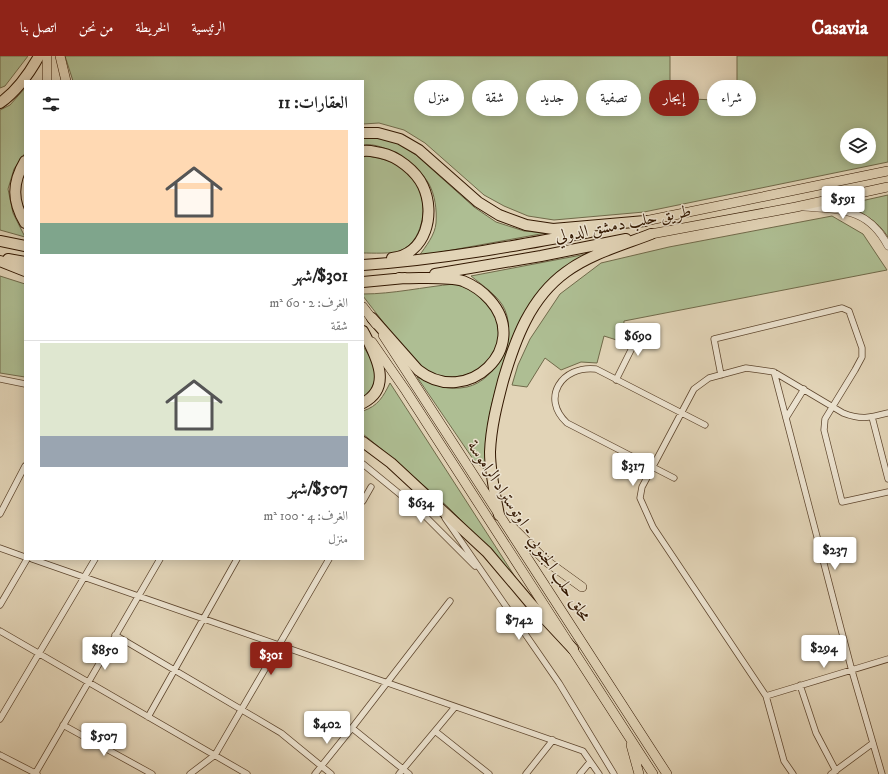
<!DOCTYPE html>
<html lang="ar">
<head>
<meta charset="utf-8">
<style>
	:root { --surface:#fff; --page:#f2f2f2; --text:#222; --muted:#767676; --line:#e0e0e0; --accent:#8f2418 }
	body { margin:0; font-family:"IM FELL DW Pica",Amiri,serif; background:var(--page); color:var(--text); direction:rtl; height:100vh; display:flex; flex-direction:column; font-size:15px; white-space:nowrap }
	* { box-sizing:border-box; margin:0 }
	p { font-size:13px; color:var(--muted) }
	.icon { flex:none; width:22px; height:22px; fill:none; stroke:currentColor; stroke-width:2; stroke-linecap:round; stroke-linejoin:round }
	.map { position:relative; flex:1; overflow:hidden; direction:ltr }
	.panel { position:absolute; left:24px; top:24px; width:340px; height:480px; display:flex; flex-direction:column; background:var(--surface); border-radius:0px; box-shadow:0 2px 10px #0003; direction:rtl }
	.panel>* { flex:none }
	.top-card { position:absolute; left:376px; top:24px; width:380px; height:36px; direction:rtl; display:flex; gap:8px }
	.buttons { position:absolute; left:840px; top:72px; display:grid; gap:8px }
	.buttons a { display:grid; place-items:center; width:36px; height:36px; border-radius:50%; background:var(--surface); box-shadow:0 2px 10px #0003; font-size:20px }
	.price { position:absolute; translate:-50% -34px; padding:0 9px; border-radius:4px; background:#fff; color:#222; font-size:13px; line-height:26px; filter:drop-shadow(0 1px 2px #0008) }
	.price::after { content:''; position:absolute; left:50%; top:24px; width:12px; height:9px; margin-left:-6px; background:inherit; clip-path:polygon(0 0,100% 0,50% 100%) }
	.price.current { background:var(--accent); color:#fff }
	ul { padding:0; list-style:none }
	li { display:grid; align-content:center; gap:8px; height:212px; padding:0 16px }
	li+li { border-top:1px solid var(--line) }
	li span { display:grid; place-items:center; height:124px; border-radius:0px; color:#555 }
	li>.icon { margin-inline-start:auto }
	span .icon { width:72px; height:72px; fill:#fffc; stroke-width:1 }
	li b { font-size:17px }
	h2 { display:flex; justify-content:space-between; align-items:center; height:48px; padding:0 16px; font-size:17px }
	.chip { padding:0 14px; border-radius:18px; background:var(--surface); box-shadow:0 2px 10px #0003; font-size:14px; line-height:36px }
	.chip.current { background:var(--accent); color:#fff }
	header { display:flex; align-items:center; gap:24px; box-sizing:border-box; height:56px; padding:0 20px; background:var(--accent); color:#fff }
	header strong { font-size:19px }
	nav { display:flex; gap:22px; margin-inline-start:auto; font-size:14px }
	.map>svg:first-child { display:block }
	.green { fill:#aebe93; stroke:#706a4a; fill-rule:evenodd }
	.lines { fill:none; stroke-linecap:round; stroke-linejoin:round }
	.minor-casing { stroke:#5e462e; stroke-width:7 }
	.tertiary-casing { stroke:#5e462e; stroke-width:8 }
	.trunk-casing { stroke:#321700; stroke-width:10 }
	.motorway-casing { stroke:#321700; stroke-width:12 }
	.minor { stroke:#ece3d0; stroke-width:5.5 }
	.tertiary { stroke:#ece3d0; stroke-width:7 }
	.trunk { stroke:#e2d4b7; stroke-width:9 }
	.motorway { stroke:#e2d4b7; stroke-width:10 }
	.labels { text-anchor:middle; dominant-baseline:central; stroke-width:3; stroke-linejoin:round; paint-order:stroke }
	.street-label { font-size:17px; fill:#321700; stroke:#ece3d0 }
</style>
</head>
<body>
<header>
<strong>Casavia</strong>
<nav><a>الرئيسية</a><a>الخريطة</a><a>من نحن</a><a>اتصل بنا</a></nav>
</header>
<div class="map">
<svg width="888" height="718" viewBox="0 0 888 718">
	<rect width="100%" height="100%" fill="#e2d4b7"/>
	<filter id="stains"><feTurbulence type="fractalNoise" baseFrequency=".005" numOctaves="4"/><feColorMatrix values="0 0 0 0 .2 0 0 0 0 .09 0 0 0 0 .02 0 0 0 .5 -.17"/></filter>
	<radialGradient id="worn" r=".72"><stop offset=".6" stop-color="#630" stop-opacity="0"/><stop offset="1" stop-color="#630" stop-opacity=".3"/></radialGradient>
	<!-- green -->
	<path class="green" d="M 0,0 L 28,0 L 5,30 L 0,32 Z
		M 65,0 L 670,0 L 670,42 L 737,45 L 737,0 L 888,0 L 888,106 L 644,156 L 554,164 L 528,160 L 504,150 L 484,139 L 425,87 L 404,74 L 379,67 L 363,68 L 363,25 L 73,25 ZM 847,79 L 869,79 L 869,101 L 847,101 Z
		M 25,32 L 25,97 L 14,113 L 8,133 L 13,157 L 25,181 L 0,174 L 0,54 L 10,49 Z
		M 363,81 L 377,81 L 398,87 L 416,99 L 474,151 L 496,166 L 524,175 L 546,177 L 419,200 C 426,190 435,179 436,167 C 437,154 435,139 429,128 C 419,110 384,85 363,89 Z
		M 367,100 C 381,102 395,105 406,116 C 410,120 417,127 419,133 C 428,153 422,186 400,195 C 393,198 371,197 363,197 L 363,101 Z
		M 888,139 L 888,181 C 878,165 861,155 843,149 Z
		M 832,160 L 863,178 L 887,214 L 624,265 L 623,286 L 604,280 L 597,307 L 581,306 L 561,314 L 545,302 L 527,331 L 512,329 L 518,309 L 530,283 L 560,238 L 601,207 L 669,191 Z
		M 592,197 C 578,205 561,213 549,224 C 519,253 494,328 488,368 C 486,383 486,399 485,414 L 473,403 L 417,321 C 435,329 447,335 467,331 C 497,324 517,282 505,254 C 500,241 482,229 471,220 Z
		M 0,220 L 25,228 L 25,321 L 0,317 Z
		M 454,228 C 475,232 492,248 498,269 C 499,272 501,277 500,280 C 498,306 472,322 448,321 C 438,320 428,318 420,311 C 414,306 408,297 403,290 C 389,274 376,257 363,240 L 363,238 C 393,238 423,231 454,228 Z
		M 363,290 C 371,303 383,319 372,334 C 370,337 366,340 363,342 Z
		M 390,327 L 521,530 L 491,494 L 448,451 L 396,405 L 363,378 L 363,355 C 378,350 383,341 390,327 Z"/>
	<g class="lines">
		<!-- minor casing -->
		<g class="minor-casing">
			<path id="minor" d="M 774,316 L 852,615 L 882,718
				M 721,319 L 714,283 L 842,252 L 849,255 L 862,292 L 862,301 L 855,314 L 825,363 L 824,374 L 842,446 L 888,436
				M 0,323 L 25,328
				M 616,324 L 636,284 L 636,273
				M 872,361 L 888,423
				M 786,362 L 804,333
				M 363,408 L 418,453 L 475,510
				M 674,422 L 567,367 C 540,342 562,309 596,313 L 705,369
				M 363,445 L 371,431
				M 0,458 L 25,410
				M 445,462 L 559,627 L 614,718
				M 0,492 L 25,501
				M 32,503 L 583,695 L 599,718
				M 0,549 L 27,503
				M 0,575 L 247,718
				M 115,579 L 281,677 L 331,718
				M 800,629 L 816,677 L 836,715
				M 766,640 L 888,603
				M 148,661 L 237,503
				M 0,663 L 95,503
				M 63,669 L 152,718
				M 435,675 L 489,718
				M 0,699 L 37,718
				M 35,718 L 160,503
				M 190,718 L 215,699 L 329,503
				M 315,718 L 352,672
				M 399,718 L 455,651
				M 409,718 L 352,672 L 450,545
				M 526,718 L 553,684
				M 580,718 L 590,706
				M 793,718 L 784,705 L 766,640 L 653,471 L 640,442 L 642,431 L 694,333 L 709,322 L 746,312 L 774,316 L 843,357 C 861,364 869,362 888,357
				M 831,718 L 873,687"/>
		</g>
		<!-- tertiary casing -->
		<g class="tertiary-casing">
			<path id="tertiary" d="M 804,151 C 842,154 868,152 888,190"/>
		</g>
		<!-- trunk casing -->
		<g class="trunk-casing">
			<path id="trunk" d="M 47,0 L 47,25
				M 60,0 L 66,25
				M 645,165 L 888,115
				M 651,178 L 796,151 L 888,131
				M 363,251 L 376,268
				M 383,279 L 667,718
				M 372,286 L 406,335 L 653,718
				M 512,471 L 546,505 L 582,531
				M 631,689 L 639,718"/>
		</g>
		<!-- motorway casing -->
		<g class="motorway-casing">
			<path id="motorway" d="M 0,47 C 17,35 29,18 39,0
				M 363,77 L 378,77 L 400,83 L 419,94 L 478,146 L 499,159 L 526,169 L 553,173 L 645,165
				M 363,95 C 369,94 375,96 381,97 C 397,100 416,115 423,130 C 436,158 426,198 392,202
				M 25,105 C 12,127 12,145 25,167
				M 0,185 L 25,190
				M 8,203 L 25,206
				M 0,205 L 25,215
				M 363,209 C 439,204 515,190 590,176
				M 435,218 L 541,200 L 626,183
				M 363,226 L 405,222
				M 372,262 L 418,314 C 467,353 532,291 490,244 C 483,236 473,229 463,225 C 446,220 417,223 399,222
				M 363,275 C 375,298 394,331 363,347
				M 363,386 L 391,407 L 487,496 L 531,548 L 573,593
				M 499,459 C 495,438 490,417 490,396 C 491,371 497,348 503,325 C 515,284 530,242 566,216 C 590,198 623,189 651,178"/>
		</g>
		<!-- minor -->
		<use href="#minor" class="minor"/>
		<!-- tertiary -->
		<use href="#tertiary" class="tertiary"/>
		<!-- trunk -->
		<use href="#trunk" class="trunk"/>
		<!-- motorway -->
		<use href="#motorway" class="motorway"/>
	</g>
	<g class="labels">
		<!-- street labels -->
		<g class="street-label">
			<text transform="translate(623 168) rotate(-11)">طريق حلب دمشق الدولي</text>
			<text transform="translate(529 475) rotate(57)">محلق حلب الجنوبي - اوتوستراد الراموسة</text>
		</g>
	</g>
	<rect width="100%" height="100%" filter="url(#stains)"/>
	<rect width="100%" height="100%" fill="url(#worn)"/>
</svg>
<div class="buttons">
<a><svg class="icon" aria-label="layers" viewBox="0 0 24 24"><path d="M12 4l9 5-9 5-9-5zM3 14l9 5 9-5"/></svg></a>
</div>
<b class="price" style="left:843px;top:164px">$591</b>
<b class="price" style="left:638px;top:301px">$690</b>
<b class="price" style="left:633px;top:431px">$317</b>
<b class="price" style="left:421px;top:468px">$634</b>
<b class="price" style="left:835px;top:515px">$237</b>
<b class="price" style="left:519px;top:585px">$742</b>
<b class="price" style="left:824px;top:613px">$294</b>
<b class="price" style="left:105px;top:615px">$850</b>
<b class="price current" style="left:271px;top:620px">$301</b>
<b class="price" style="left:327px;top:689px">$402</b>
<b class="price" style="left:104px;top:701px">$507</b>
<div class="top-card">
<a class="chip">شراء</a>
<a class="chip current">إيجار</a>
<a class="chip">تصفية</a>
<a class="chip">جديد</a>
<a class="chip">شقة</a>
<a class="chip">منزل</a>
</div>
<section class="panel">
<h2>العقارات: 11<svg class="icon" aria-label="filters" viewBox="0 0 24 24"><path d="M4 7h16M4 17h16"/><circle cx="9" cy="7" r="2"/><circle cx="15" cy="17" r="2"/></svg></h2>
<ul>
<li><span style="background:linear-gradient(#ffd9b3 75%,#7fa58c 0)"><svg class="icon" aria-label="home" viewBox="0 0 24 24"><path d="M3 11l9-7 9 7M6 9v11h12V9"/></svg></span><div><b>$301/شهر</b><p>الغرف: 2 · 60 m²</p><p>شقة</p></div></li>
<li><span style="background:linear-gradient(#dfe7d0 75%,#9aa5b1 0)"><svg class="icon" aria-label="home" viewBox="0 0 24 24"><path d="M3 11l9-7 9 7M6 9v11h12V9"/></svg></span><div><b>$507/شهر</b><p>الغرف: 4 · 100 m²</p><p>منزل</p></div></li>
</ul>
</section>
</div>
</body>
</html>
